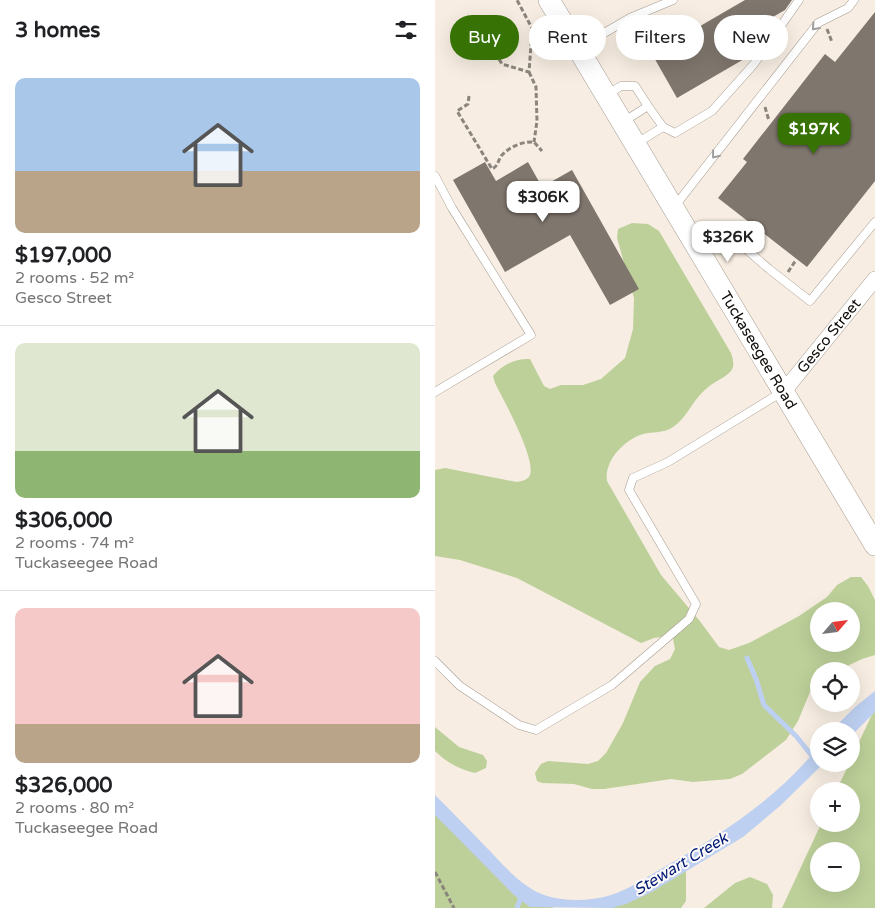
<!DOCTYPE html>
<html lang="en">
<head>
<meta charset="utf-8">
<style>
	:root { --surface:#fff; --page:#f2f2f2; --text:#202124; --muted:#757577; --line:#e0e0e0; --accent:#367204 }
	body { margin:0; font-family:"Varela Round",sans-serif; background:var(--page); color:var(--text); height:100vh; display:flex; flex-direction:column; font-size:19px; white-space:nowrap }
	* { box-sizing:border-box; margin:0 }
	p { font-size:16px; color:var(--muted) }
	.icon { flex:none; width:28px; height:28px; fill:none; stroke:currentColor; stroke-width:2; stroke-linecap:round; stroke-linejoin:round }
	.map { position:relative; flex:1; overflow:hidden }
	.details { display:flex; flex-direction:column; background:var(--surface); width:435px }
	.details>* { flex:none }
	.banner { position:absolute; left:15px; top:15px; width:350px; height:45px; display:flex; gap:10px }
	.needle { width:32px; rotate:62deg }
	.tools { position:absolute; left:375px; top:602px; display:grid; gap:10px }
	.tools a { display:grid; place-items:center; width:50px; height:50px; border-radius:50%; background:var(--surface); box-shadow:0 5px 20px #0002; font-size:25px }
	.price { position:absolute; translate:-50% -42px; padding:0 11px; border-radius:10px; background:#fff; color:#222; font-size:16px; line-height:32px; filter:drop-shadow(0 1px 2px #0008) }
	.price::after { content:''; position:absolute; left:50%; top:30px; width:15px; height:11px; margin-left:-8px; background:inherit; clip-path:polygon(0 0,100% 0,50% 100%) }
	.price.on { background:var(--accent); color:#fff }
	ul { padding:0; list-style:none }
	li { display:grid; align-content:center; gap:10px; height:265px; padding:0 15px }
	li+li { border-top:1px solid var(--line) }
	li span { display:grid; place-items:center; height:155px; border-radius:10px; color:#555 }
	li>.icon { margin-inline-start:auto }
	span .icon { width:90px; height:90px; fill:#fffc; stroke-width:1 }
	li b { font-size:21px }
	h2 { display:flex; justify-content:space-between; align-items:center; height:60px; padding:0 15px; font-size:21px }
	.pill { padding:0 18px; border-radius:22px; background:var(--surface); box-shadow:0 5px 20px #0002; font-size:18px; line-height:45px }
	.pill.on { background:var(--accent); color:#fff }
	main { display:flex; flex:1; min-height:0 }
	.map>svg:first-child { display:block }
	.green { fill:#bdd099; fill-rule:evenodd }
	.water { fill:#bed0f1 }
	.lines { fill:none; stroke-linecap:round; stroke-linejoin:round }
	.stream { stroke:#bed0f1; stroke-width:5 }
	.building { fill:#7f766d }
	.service-casing { stroke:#a59c92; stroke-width:9 }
	.minor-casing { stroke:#a59c92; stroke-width:16 }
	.secondary-casing { stroke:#a59c92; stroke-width:22 }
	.path { stroke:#8b857d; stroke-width:3; stroke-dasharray:5 2.5; stroke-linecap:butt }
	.service { stroke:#fff; stroke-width:8 }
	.minor { stroke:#fff; stroke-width:15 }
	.secondary { stroke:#fff; stroke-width:21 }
	.oneway { stroke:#9f9e9d }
	.labels { text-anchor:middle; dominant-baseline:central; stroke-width:4; stroke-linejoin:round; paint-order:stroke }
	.street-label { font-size:15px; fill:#0f0c09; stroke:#fefbf9 }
	.water-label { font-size:16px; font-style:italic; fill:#001a76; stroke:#fefbf9 }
</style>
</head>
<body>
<main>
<section class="details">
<h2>3 homes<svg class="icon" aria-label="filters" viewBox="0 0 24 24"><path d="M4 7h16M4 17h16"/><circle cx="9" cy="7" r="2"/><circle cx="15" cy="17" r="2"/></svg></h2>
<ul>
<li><span style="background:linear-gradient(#a9c7e8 60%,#b9a48a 0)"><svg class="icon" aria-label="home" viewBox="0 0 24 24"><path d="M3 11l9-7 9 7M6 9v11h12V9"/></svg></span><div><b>$197,000</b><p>2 rooms · 52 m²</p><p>Gesco Street</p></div></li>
<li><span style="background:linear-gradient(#dfe7d0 70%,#8fb573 0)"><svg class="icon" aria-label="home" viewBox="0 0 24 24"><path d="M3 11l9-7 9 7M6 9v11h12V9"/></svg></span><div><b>$306,000</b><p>2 rooms · 74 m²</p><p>Tuckaseegee Road</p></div></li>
<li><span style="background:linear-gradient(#f6c9c9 75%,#b9a48a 0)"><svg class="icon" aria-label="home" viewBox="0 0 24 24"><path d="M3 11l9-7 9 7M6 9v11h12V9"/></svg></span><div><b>$326,000</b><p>2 rooms · 80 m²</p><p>Tuckaseegee Road</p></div></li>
</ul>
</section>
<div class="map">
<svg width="440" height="908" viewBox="0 0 440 908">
	<rect width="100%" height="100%" fill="#f7ede2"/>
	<!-- green -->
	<path class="green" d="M 197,223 L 213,224 L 224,231 L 296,353 C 298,359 300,366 296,371 C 290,378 278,382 271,389 C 258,399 252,418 238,427 C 228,434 216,431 205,435 C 187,442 169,462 172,481 L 226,575 L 264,620 L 284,647 L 294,650 L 314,643 L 364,616 L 392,597 L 402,585 L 416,577 L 426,577 L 433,586 L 440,600 L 440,655 L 427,659 L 402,671 L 384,671 L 384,685 L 375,692 L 363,721 L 351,740 L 307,774 L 295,779 L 258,782 L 236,779 L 169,789 L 157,789 L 139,784 L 107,783 L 102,781 L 100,773 L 106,764 L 113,761 L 153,764 L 163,761 L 171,753 L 188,723 L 205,682 L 220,666 L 235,659 L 240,649 L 238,639 L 234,636 L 219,638 L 206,643 L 82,578 L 25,560 L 0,556 L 0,470 L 10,468 L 82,482 C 87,481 93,480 95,475 C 101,458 68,399 60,383 L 58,376 C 67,365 81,358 95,359 L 109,386 L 115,389 L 126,385 L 148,385 L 166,379 L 190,358 L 198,329 L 199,298 L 182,238 L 183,229 ZM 384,611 L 416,611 L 416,644 L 384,644 Z
		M 440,708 L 440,908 L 347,908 L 386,824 L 416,824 L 416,791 L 401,791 L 414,764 L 416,764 L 416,759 ZM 384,851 L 416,851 L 416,884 L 384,884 Z
		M 0,727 L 24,747 L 48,755 L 52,761 L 51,768 L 40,773 C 24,769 12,763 0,751 Z
		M 0,803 L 88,895 L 119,908 L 0,908 Z
		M 251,863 L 251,901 L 246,908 L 166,908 Z
		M 315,877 L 332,884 L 338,895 L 337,908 L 269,908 L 300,883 Z"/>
	<!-- water -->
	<path class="water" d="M 440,691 L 440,712 L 416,736 L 416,731 L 396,731 L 420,707 Z
		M 384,746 L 384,764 L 388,764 L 345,806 L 308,837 L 215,893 L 191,904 L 177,908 L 95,907 L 79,895 L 0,815 L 0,795 C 16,811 32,827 48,844 C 66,862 86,888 112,896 C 132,902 156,901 176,895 C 193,890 210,878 226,869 C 284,836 342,799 384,746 Z"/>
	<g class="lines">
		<!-- stream -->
		<path class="stream" d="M 312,658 L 321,679 L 329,705 L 361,736 L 377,756 L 382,758
			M 82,908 L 87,895"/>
	</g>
	<!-- building -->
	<path class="building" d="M 310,0 L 357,0 L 350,10 L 305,36 L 316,55 L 242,98 L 217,54 Z
		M 440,12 L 440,181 L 372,267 L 283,198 L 312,162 L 308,159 L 390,54 L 400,62 Z
		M 50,162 L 61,181 L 93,162 L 107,187 L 137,170 L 204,289 L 175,305 L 135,235 L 70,272 L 18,180 Z"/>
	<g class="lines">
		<!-- service casing -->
		<g class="service-casing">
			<path id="service" d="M 145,47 L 195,18 L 238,0
				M 173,94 L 186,86 L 200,86 L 213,106 L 188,122
				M 213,106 L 228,127 L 240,133 L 277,111 L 319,64 L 364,0
				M 202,143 L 228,127
				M 0,176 L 17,208 L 96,335 L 0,392
				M 240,206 L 383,23 L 413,8 L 419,0
				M 304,243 L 334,269 L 375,301 L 440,222
				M 0,661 L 25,686 L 84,725 L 101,730 L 177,685 L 254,619 L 261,604 L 194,490 L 198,478 L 233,462 L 347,392"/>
		</g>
		<!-- minor casing -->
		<g class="minor-casing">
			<g id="minor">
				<path id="s1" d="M 349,391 L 440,279"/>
			</g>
		</g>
		<!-- secondary casing -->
		<g class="secondary-casing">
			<g id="secondary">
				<path id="s2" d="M 114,0 L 440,545"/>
			</g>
		</g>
		<!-- path -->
		<path class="path" d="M 392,29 L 397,42
			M 48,34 L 67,64 L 94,72 L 96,45 L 99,32 L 82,0
			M 94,72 L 101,87 L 102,121 L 99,142
			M 34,96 L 33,104 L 22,111 L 57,169 C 63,166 63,161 66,156 C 74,147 88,141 99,142 L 107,151
			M 330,107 L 334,121
			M 353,272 L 361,260
			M 0,872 L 19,908"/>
		<!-- service -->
		<use href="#service" class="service"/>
		<!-- minor -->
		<use href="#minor" class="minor"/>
		<!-- secondary -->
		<use href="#secondary" class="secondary"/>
	</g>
	<!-- one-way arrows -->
	<defs><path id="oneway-chevron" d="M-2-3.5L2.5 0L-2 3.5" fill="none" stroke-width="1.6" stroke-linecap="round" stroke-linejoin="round" transform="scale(1.25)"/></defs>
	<g class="oneway">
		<use href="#oneway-chevron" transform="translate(380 27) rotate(132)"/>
		<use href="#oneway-chevron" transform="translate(280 155) rotate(128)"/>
	</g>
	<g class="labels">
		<!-- street labels -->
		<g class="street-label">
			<text stroke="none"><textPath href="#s1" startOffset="71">Gesco Street</textPath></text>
			<text stroke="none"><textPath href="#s2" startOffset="408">Tuckaseegee Road</textPath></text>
		</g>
		<!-- water labels -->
		<g class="water-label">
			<text transform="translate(246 864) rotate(-31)">Stewart Creek</text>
		</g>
	</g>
</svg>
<div class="tools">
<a><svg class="needle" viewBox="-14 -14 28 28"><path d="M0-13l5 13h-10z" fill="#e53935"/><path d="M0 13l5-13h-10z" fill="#757577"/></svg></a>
<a><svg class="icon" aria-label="locate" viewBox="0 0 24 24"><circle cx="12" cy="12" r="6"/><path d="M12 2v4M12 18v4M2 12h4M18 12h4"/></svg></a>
<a><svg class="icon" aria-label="layers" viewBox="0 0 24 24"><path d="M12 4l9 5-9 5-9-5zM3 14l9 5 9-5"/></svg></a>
<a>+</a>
<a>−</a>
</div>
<b class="price on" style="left:379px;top:155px">$197K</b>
<b class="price" style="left:108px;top:223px">$306K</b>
<b class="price" style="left:293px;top:263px">$326K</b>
<div class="banner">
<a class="pill on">Buy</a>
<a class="pill">Rent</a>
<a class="pill">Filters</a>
<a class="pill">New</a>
</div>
</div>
</main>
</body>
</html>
